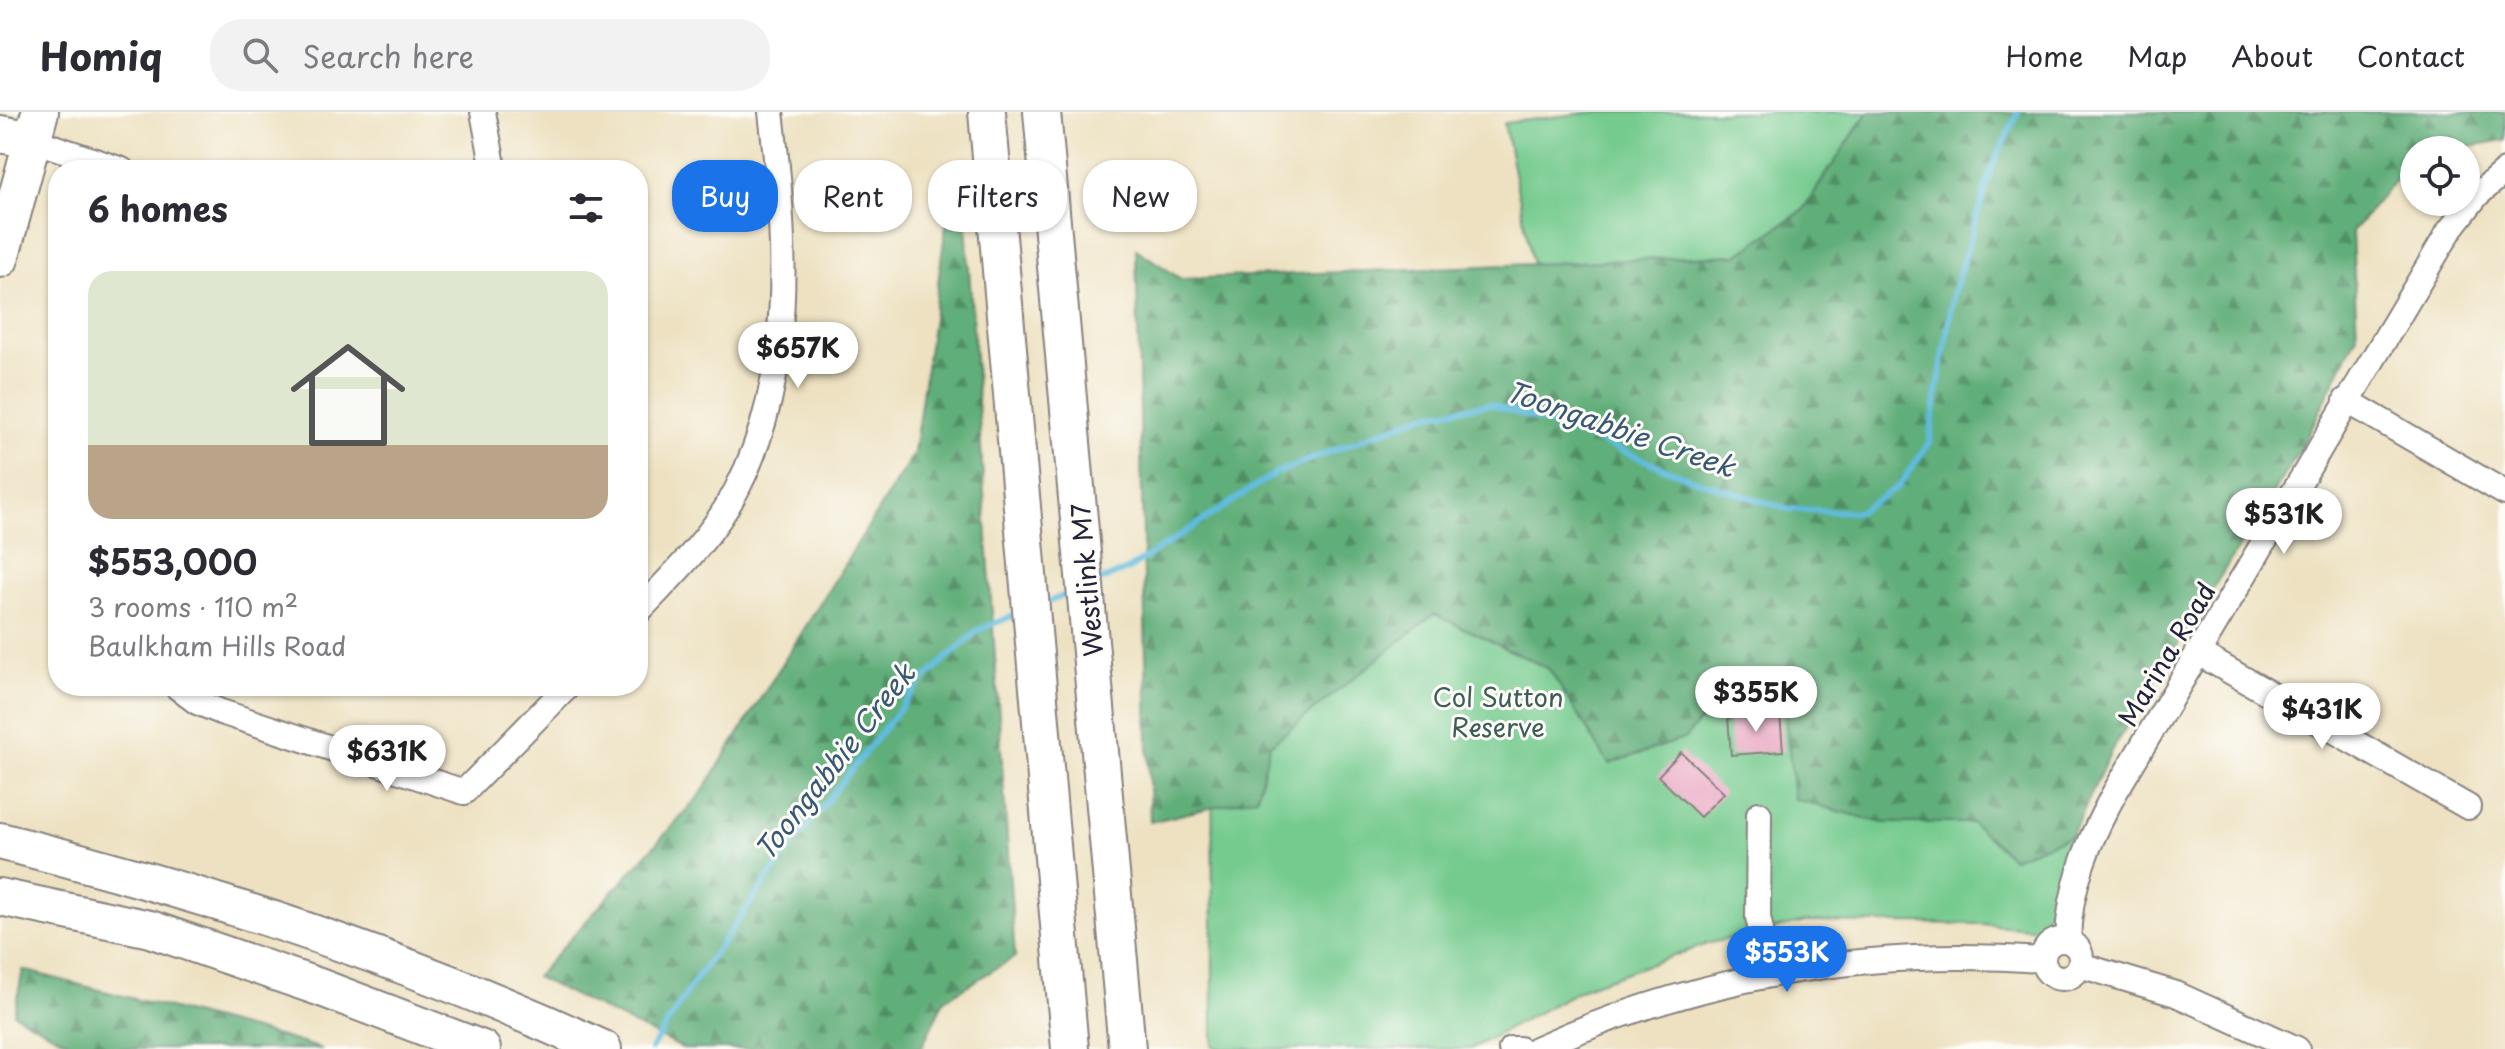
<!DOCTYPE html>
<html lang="en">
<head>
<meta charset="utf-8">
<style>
	:root { --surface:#fff; --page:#f2f2f3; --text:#2b2b33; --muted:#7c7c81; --line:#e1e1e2; --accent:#1a73e8 }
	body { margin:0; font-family:"Playpen Sans",sans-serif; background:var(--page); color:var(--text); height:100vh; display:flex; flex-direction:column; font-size:30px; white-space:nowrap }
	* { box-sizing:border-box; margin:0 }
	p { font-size:26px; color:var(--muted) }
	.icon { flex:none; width:44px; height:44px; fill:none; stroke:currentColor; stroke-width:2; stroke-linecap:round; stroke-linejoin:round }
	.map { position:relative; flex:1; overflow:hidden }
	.drawer { position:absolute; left:48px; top:48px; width:600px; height:536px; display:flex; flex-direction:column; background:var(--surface); border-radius:32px; box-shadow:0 2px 6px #0004 }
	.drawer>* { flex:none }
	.guide { position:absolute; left:672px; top:48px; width:760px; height:72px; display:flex; gap:16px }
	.fabs { position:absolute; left:2400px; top:24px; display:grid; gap:16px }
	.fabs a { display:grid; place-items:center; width:80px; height:80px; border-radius:50%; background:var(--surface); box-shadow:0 2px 6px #0004; font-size:40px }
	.price { position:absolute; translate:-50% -68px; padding:0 18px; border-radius:28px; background:#fff; color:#222; font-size:26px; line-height:52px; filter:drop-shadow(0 2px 4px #0008) }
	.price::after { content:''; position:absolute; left:50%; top:48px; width:24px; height:18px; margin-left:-12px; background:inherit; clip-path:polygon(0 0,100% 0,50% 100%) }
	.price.active { background:var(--accent); color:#fff }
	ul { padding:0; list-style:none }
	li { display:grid; align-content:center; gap:16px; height:424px; padding:0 40px }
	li+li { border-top:2px solid var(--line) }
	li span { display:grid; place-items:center; height:248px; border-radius:24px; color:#555 }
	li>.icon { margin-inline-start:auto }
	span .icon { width:144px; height:144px; fill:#fffc; stroke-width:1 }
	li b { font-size:34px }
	h2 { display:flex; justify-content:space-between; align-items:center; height:96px; padding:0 40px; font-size:34px }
	.tag { padding:0 28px; border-radius:32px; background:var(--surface); box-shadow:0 2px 6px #0004; font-size:28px; line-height:72px }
	.tag.active { background:var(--accent); color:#fff }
	header { display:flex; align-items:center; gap:48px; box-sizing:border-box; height:112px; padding:0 40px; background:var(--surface); border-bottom:2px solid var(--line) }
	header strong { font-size:38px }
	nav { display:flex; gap:44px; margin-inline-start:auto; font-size:28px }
	.search { width:560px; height:72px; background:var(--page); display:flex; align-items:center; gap:20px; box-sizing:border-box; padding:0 28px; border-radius:32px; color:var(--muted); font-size:30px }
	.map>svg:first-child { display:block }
	.green { fill:#75ca8e; stroke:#4c7664; stroke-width:2 }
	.forest { fill:url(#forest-firs); stroke:#41685a; stroke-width:2 }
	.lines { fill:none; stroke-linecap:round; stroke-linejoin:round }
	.stream { stroke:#60bcde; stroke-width:6 }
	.building { fill:#eaa8c5 }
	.minor-casing { stroke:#88827e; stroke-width:28 }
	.highway-casing { stroke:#88827e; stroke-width:40 }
	.minor { stroke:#fff; stroke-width:24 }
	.highway { stroke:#fff; stroke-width:36 }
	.labels { text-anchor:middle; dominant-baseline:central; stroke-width:6; stroke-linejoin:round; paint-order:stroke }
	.street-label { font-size:26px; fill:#22223b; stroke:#fdfcf7 }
	.park-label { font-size:26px; fill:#3f5d58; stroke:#fdfcf7 }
	.water-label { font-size:28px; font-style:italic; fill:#385874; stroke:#fdfcf7 }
</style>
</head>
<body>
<header>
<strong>Homiq</strong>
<div class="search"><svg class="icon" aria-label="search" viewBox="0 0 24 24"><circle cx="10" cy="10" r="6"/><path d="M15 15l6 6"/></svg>Search here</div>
<nav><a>Home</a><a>Map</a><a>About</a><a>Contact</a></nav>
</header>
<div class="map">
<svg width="2505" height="937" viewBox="0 0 2505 937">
	<defs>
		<pattern id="forest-firs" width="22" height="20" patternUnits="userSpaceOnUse" patternTransform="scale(2)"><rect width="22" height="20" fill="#60ae79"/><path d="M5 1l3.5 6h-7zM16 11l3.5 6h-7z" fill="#4f8d64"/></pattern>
	</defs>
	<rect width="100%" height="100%" fill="#fdfcf7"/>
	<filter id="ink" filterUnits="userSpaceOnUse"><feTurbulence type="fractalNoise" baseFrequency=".0125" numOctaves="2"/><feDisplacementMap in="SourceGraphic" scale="16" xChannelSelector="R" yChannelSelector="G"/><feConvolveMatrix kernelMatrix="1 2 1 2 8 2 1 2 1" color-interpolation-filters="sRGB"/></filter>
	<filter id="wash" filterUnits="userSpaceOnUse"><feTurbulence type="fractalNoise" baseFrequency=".006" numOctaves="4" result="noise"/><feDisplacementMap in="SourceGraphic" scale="32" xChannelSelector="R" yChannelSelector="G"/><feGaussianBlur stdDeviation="1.8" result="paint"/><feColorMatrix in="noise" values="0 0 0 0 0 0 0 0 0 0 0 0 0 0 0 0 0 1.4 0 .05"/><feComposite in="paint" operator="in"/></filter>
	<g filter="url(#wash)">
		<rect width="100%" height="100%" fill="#ede1c1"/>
		<!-- green -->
		<path class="green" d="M 1593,0 L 1868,0 L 1802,99 L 1737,143 L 1533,153 L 1504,11 Z
			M 1758,340 L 1864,703 L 1883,711 L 1972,711 L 2012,746 L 2072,723 L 2042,817 L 1981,812 L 1806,810 L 1710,831 L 1585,875 L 1471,937 L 1222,937 L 1213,934 L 1212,481 Z"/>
		<!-- forest -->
		<path class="forest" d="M 1868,0 L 2505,0 L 2505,28 L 2447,38 L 2414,38 L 2414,45 L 2352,120 L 2357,223 L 2304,331 L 2111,639 L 2072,723 L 2012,746 L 1972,711 L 1883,711 L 1794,687 L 1783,580 L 1717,590 L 1684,627 L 1609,652 L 1549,557 L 1434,502 L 1270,633 L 1257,685 L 1150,710 L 1136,137 L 1181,167 L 1737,143 L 1802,99 Z
			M 965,96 L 1015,845 L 944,888 L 921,937 L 684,937 L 536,865 L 701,682 L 914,341 L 947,107 Z
			M 23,858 L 285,926 L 322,937 L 81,937 L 14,902 Z"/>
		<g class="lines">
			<!-- stream -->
			<path class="stream" d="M 1097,470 L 1127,458 L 1276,361 L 1424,303 L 1490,292 L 1580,322 L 1691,367 L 1787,397 L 1858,400 L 1898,375 L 1929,331 L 1954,179 L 1992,55 L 2018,0
				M 1041,493 L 1075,479
				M 651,937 L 693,871 L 793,732 L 920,571 L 978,518 L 1020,501"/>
		</g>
		<g id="blocks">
			<!-- building -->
			<path class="building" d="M 1780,601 L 1783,639 L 1731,643 L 1728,606 Z
				M 1681,640 L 1724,681 L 1700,705 L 1658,664 Z"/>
		</g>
	</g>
	<g filter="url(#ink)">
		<use href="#blocks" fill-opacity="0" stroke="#88827e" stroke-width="2"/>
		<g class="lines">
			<!-- minor casing -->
			<g class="minor-casing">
				<path id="minor" d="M 483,0 L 494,58
					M 33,28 L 122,58
					M 2346,288 L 2505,381
					M 638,500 C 674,462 713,424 737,377 C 796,263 786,124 771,0
					M 2200,542 L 2468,695
					M 176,574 L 197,590 L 221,600 L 464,680 L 568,574
					M 1759,702 L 1758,805 L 1770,860
					M2043 847a19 19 0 1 1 38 0a19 19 0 1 1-38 0Z
					M 2068,829 C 2069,773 2089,728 2115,680 L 2450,118 L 2477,83 L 2505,59
					M 2080,853 L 2176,882 L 2297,937
					M 1511,937 L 1519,937
					M 1536,937 C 1698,864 1865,835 2042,848"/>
			</g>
			<!-- highway casing -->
			<g class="highway-casing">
				<path id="highway" d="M 987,0 L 1070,937
					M 1042,0 L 1127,937
					M 0,22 L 33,28
					M 0,147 L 40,0
					M 0,729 C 208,781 408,847 603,937
					M 0,785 L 150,817 L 319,875 L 482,937"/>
			</g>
			<!-- minor -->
			<use href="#minor" class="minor"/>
			<!-- highway -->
			<use href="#highway" class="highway"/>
		</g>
	</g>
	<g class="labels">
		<!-- street labels -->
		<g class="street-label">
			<text transform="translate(1086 468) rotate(-95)">Westlink M7</text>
			<text transform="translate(2166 542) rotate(-59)">Marina Road</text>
		</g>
		<!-- park labels -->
		<g class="park-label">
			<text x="1498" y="584">Col Sutton<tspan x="1498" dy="30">Reserve</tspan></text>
		</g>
		<!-- water labels -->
		<g class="water-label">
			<text transform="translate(1621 316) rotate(19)">Toongabbie Creek</text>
			<text transform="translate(834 649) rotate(-52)">Toongabbie Creek</text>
		</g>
	</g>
</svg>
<div class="fabs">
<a><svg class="icon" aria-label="locate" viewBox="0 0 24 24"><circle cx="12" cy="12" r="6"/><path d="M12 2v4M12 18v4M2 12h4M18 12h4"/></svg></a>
</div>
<b class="price" style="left:798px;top:278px">$657K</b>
<b class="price" style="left:2284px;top:444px">$531K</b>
<b class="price" style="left:1756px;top:622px">$355K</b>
<b class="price" style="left:2322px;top:639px">$431K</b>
<b class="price" style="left:387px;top:681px">$631K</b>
<b class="price active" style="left:1787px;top:882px">$553K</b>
<div class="guide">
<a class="tag active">Buy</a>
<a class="tag">Rent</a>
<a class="tag">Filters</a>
<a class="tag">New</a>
</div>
<section class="drawer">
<h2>6 homes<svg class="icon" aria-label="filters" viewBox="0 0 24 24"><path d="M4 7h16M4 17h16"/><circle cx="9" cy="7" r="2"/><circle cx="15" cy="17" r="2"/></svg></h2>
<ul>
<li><span style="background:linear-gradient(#dfe7d0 70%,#b9a48a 0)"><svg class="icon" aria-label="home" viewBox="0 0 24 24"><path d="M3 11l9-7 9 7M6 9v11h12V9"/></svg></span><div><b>$553,000</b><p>3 rooms · 110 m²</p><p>Baulkham Hills Road</p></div></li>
</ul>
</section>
</div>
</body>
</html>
